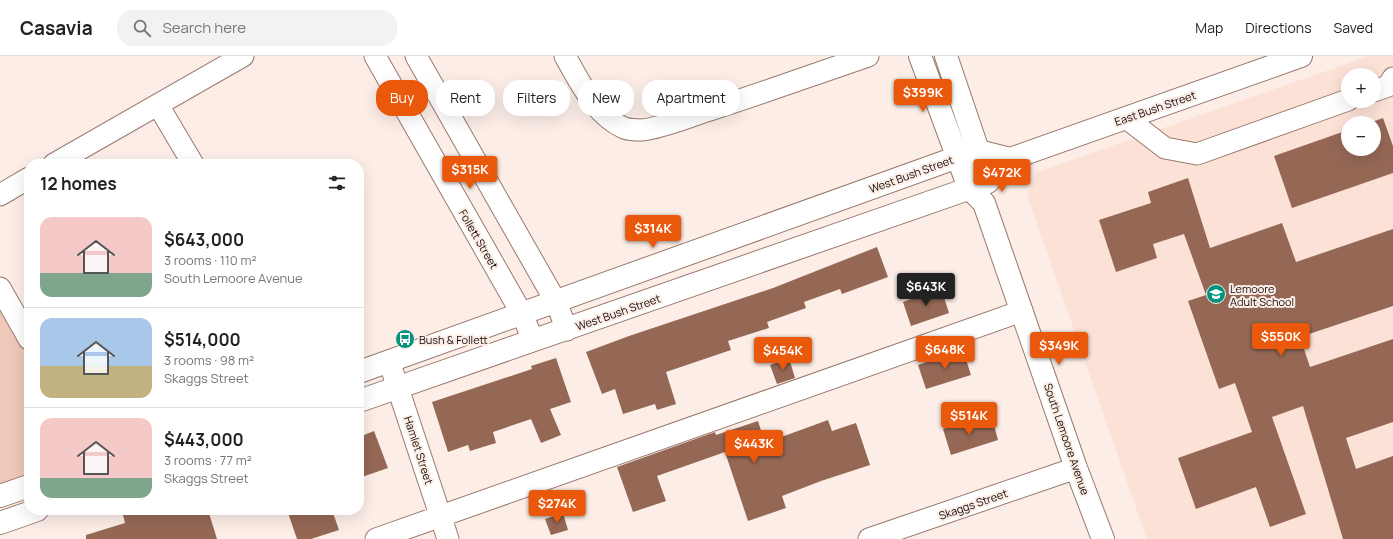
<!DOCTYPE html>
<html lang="en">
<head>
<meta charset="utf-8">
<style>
	:root { --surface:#fff; --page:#f2f2f2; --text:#222; --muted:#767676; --line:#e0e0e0; --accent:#ea580c }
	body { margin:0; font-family:Manrope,sans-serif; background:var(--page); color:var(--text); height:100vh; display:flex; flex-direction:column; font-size:15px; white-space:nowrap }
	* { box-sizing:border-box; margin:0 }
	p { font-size:13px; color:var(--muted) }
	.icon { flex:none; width:22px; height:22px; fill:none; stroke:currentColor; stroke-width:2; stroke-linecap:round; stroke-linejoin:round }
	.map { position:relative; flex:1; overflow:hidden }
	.panel { position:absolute; left:24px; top:103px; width:340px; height:356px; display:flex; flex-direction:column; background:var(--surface); border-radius:16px; box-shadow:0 4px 16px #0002 }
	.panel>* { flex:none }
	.banner { position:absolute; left:376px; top:24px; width:380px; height:36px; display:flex; gap:8px }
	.controls { position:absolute; left:1341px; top:12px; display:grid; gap:8px }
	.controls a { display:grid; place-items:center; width:40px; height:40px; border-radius:50%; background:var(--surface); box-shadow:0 4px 16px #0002; font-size:20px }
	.price { position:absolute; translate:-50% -34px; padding:0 9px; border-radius:4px; background:var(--accent); color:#fff; font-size:13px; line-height:26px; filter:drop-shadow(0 1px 2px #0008) }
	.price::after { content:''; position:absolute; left:50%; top:24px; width:12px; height:9px; margin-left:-6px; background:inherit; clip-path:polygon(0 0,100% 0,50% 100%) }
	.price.active { background:#222; color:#fff }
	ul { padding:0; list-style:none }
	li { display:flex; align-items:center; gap:12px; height:100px; padding:0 16px }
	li+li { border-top:1px solid var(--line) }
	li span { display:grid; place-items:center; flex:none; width:112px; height:80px; border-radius:12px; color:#555 }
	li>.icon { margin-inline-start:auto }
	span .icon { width:48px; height:48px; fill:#fffc; stroke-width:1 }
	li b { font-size:17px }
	h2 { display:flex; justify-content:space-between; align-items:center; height:48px; padding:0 16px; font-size:17px }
	.tag { padding:0 14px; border-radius:16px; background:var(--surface); box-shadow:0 4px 16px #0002; font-size:14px; line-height:36px }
	.tag.active { background:var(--accent); color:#fff }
	header { display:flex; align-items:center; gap:24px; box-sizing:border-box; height:56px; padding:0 20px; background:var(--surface); border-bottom:1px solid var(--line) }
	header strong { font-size:19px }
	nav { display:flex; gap:22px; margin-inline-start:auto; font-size:14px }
	.search { width:280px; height:36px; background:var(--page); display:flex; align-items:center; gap:10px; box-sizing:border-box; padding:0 14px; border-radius:16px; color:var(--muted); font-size:15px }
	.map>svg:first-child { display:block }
	.built { fill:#fbe1d6; fill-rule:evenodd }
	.green { fill:#eec8b8 }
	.building { fill:#956856 }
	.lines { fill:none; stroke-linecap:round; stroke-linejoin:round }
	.minor-casing { stroke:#99796c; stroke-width:23 }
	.major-casing { stroke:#99796c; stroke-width:24 }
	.minor { stroke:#fff; stroke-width:21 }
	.major { stroke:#fff; stroke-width:22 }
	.labels { text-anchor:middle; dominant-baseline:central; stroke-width:4; stroke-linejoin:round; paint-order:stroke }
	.street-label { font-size:11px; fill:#150a06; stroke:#fcede7 }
	.poi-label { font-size:11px; fill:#150a06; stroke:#fcede7; text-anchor:start }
</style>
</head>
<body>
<header>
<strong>Casavia</strong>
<div class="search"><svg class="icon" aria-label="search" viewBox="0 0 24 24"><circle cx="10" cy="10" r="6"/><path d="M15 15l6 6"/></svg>Search here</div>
<nav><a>Map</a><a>Directions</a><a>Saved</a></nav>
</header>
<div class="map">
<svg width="1393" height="483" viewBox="0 0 1393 483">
	<rect width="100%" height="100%" fill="#fcede7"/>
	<!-- built -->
	<path class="built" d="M 1369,0 L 1393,0 L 1393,483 L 1147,483 L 1027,139 L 1035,117 ZM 1348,19 L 1374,19 L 1374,45 L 1348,45 ZM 1348,67 L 1374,67 L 1374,93 L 1348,93 Z"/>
	<!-- green -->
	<path class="green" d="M 0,232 L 29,283 L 29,430 L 0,440 Z"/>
	<!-- building -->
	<path class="building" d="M 1383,62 L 1393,90 L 1393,117 L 1292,152 L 1274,100 L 1348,74 L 1348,93 L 1374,93 L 1374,67 L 1369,67 Z
		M 1188,122 L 1210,192 L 1282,167 L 1296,206 L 1393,173 L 1393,250 L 1300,281 L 1310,311 L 1393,283 L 1393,366 L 1346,382 L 1356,413 L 1393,400 L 1393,483 L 1343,483 L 1303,350 L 1272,361 L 1306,458 L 1270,471 L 1256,431 L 1196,453 L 1178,402 L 1252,376 L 1235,327 L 1219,333 L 1188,245 L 1206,239 L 1184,178 L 1153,188 L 1157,202 L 1116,216 L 1099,164 L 1151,147 L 1148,136 Z
		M 877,191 L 888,221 L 842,238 L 840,233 L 804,246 L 806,252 L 767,266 L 769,272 L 728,285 L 731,294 L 666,316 L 676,348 L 657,354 L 655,348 L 623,358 L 615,333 L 602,338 L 586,296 L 629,280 L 773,232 Z
		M 941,232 L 949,257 L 911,270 L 903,246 Z
		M 963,294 L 971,319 L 926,333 L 918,309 Z
		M 556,302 L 571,346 L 550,353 L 561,379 L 541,387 L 531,363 L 493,376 L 496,387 L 470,395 L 468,389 L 448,396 L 432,346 L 532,313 L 531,310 Z
		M 789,302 L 795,322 L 777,328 L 770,309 Z
		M 980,362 L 983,372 L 994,369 L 998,384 L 951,399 L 943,373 Z
		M 828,364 L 832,375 L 856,367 L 870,409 L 821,425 L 782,440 L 786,452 L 748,465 L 725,396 L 657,420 L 666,445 L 633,456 L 617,411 L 715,376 L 716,379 L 758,365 L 765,387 Z
		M 374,375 L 388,412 L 359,422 L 359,381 Z
		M 139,454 L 208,454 L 217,483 L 86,483 L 86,479 L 125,467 L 123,459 Z
		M 287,454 L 332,454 L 339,474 L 311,483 L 297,483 Z
		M 563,457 L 568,474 L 551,479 L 545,463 Z"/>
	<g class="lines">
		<!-- minor casing -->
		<g class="minor-casing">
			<path id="minor" d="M 375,0 L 522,258 L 533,284
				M 416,0 L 556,246 L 567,274
				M 565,0 C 580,26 595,59 624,72 C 630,74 637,74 642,74 C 662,72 690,60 710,54 C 763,37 815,18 868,0
				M 1374,35 L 1388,30 L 1393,22
				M 158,49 L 193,108
				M 1126,62 L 1165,92 L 1197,98 L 1348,44
				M 54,108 L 243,0
				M 0,139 L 29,122
				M 0,232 L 29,283
				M 389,305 L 448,483
				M 376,483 L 1022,255
				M 869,483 L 1076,412"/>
		</g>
		<!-- major casing -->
		<g class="major-casing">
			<path id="major" d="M 920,0 L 969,132 L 984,147 L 1076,412 L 1103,483
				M 946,0 L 983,109
				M 359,316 L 958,101 L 978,95 L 1010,103
				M 359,345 L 988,126 L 1010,103 L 1301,0
				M 0,440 L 29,430
				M 0,467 L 37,454"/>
		</g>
		<!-- minor -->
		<use href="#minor" class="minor"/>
		<!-- major -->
		<use href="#major" class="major"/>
	</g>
	<!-- icons -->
	<defs>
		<g id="school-disc" transform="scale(1)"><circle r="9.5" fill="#03937f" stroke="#fcede7"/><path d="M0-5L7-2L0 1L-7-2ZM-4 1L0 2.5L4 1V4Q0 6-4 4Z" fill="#fff"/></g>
		<g id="bus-disc" transform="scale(1)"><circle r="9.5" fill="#03937f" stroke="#fcede7"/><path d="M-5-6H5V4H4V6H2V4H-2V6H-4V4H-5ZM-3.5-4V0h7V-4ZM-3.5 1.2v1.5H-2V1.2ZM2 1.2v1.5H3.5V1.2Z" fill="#fff"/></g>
	</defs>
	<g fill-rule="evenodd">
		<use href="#school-disc" x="1216" y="238"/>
		<use href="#bus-disc" x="405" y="283"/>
	</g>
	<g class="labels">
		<!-- street labels -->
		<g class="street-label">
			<text transform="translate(1155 52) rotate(-19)">East Bush Street</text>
			<text transform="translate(911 118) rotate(-20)">West Bush Street</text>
			<text transform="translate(479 183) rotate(60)">Follett Street</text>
			<text transform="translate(618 256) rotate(-19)">West Bush Street</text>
			<text transform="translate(1067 383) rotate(71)">South Lemoore Avenue</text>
			<text transform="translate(419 394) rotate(72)">Hamlet Street</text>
			<text transform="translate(973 448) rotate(-19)">Skaggs Street</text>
		</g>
		<!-- poi labels -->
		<g class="poi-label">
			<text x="1230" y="232">Lemoore<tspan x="1230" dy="13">Adult School</tspan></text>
			<text x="419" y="283">Bush &amp; Follett</text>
		</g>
	</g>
</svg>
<div class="controls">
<a>+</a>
<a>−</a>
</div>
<b class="price" style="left:923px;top:57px">$399K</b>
<b class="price" style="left:470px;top:134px">$315K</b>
<b class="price" style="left:1002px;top:137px">$472K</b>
<b class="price" style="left:653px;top:193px">$314K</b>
<b class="price active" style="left:926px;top:251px">$643K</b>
<b class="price" style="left:1281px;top:301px">$550K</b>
<b class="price" style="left:1059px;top:310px">$349K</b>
<b class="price" style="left:945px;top:314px">$648K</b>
<b class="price" style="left:783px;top:315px">$454K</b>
<b class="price" style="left:969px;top:380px">$514K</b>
<b class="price" style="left:754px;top:408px">$443K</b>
<b class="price" style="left:557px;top:468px">$274K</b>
<div class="banner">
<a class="tag active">Buy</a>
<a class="tag">Rent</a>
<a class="tag">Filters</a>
<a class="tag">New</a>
<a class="tag">Apartment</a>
</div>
<section class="panel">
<h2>12 homes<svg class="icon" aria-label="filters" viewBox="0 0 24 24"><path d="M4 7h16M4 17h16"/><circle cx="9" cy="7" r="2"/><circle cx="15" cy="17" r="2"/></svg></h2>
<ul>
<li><span style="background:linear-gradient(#f6c9c9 70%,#7fa58c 0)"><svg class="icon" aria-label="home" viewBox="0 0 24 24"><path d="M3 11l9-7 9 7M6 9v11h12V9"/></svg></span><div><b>$643,000</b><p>3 rooms · 110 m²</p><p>South Lemoore Avenue</p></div></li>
<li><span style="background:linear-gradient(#a9c7e8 60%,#c2b280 0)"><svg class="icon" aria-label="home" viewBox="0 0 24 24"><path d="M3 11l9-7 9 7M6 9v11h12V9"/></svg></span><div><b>$514,000</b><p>3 rooms · 98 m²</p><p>Skaggs Street</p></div></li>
<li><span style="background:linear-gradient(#f6c9c9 75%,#7fa58c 0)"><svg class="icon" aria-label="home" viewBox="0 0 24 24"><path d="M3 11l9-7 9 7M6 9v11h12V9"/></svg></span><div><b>$443,000</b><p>3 rooms · 77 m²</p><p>Skaggs Street</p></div></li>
</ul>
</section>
</div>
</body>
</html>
